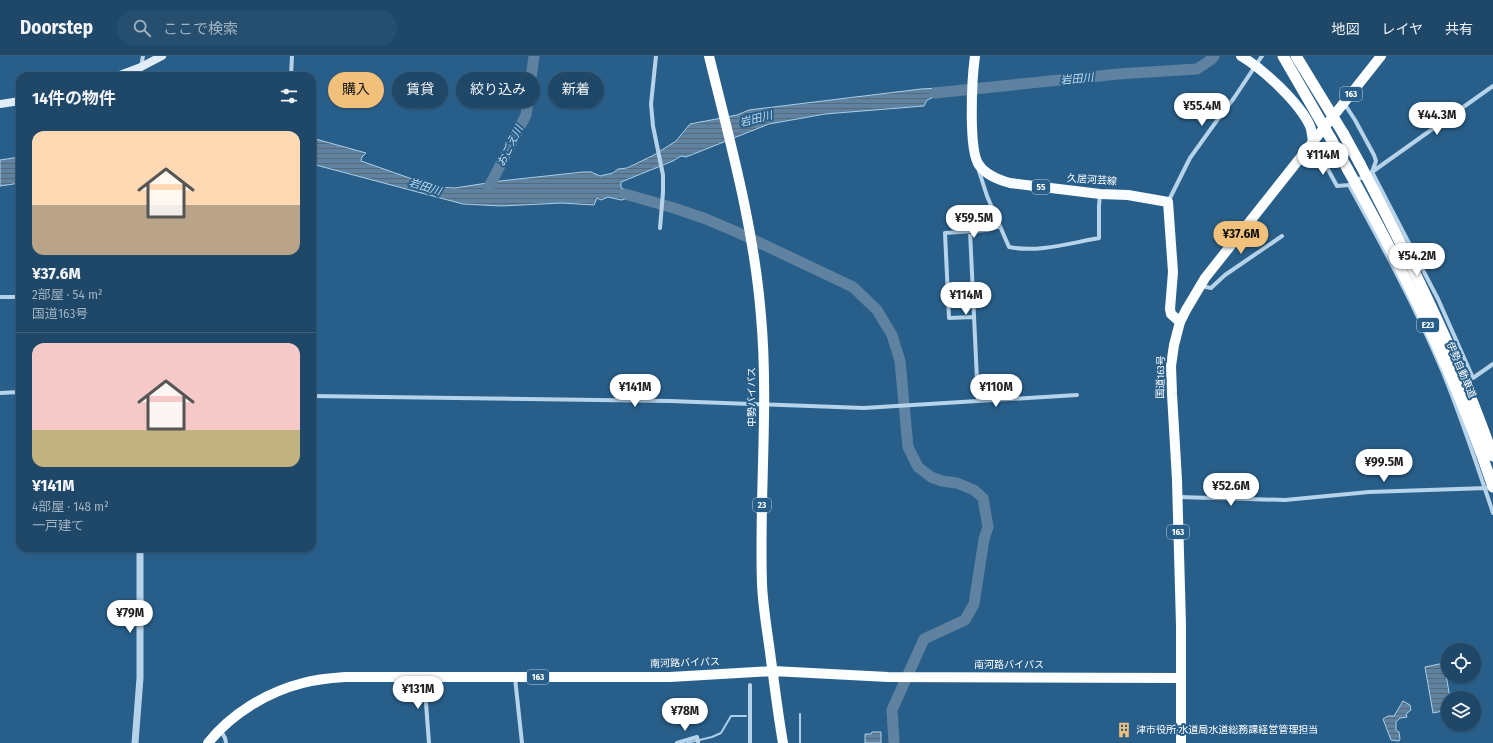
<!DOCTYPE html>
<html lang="ja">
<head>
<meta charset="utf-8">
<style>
	:root { --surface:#1e4768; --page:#264e6e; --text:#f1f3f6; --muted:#a1b2c0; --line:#3c5f7c; --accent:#f1c17c }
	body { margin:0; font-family:"Fira Sans Condensed","Noto Sans JP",sans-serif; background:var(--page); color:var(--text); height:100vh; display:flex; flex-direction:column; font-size:15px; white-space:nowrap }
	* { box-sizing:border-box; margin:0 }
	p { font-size:13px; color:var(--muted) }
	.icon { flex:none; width:22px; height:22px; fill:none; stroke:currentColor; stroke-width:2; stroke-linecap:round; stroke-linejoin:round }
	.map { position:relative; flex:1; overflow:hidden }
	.sheet { position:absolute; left:16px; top:16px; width:300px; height:480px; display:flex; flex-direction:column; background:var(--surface); border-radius:12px; box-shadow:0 1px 3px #0004,0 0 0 1px var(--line) }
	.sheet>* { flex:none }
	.guide { position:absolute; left:328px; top:16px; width:380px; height:36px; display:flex; gap:8px }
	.controls { position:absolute; left:1441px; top:587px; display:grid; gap:8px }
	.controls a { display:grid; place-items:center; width:40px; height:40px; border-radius:50%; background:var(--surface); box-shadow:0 1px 3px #0004,0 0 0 1px var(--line); font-size:20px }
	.price { position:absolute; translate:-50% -34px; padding:0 9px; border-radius:14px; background:#fff; color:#222; font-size:13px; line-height:26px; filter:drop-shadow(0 1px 2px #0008) }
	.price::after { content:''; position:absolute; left:50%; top:24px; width:12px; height:9px; margin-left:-6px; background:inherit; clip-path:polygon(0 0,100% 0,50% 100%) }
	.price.selected { background:var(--accent); color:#111 }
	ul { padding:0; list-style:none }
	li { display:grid; align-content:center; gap:8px; height:212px; padding:0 16px }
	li+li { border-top:1px solid var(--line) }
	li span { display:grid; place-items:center; height:124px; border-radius:12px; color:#555 }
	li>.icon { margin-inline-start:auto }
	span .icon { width:72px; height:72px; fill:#fffc; stroke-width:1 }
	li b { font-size:17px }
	h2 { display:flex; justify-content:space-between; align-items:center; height:48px; padding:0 16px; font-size:17px }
	.chip { padding:0 14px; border-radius:18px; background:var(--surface); box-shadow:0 1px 3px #0004,0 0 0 1px var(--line); font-size:14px; line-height:36px }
	.chip.selected { background:var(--accent); color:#111 }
	header { display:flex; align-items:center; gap:24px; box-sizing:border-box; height:56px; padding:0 20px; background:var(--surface); border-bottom:1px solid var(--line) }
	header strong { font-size:19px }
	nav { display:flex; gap:22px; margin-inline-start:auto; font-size:14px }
	.search { width:280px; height:36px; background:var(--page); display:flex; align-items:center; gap:10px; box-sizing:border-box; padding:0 14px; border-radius:22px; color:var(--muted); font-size:15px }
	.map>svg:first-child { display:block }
	.water { fill:url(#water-rules); stroke:#abcfe9 }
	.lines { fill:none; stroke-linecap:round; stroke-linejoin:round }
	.stream { stroke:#abcfe9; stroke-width:2 }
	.river { stroke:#5e829f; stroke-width:11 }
	.minor { stroke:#b6d3e9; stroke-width:4 }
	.tertiary { stroke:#b6d3e9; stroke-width:7 }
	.secondary { stroke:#e0edf8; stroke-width:8 }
	.primary { stroke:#f9fcfe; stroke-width:10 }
	.trunk { stroke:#fcfefe; stroke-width:10 }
	.motorway { stroke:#fff; stroke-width:11 }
	.motorway-bridge { stroke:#fff; stroke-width:11 }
	.labels { text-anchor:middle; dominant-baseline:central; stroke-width:4; stroke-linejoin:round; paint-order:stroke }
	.shield { fill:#285f8a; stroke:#becfdc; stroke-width:1 }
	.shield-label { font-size:9px; font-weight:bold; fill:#fff }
	.street-label { font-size:10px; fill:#fff; stroke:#285f8a }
	.poi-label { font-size:10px; fill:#fff; stroke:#285f8a; text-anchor:start }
	.water-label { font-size:11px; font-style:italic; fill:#c2ddf0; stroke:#285f8a }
</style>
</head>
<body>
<header>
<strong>Doorstep</strong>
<div class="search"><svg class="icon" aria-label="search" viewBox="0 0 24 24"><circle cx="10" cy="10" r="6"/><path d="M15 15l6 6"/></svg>ここで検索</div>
<nav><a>地図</a><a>レイヤ</a><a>共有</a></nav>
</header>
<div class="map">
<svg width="1493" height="687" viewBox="0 0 1493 687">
	<defs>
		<pattern id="water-rules" width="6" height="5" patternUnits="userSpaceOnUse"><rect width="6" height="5" fill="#5e829f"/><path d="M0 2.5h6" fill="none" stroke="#566a7a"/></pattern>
	</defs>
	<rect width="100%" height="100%" fill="#285f8a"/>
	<!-- water -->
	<path class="water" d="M 958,31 L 927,44 L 924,50 L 825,58 L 769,68 L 686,101 L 681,100 L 673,105 L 621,126 L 621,132 L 626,134 L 643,145 L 627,143 L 621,144 L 608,141 L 601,144 L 597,142 L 594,149 L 562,147 L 501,150 L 463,148 L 312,108 L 312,82 L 366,97 L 362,101 L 361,105 L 435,131 L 455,132 L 500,125 L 583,116 L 591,116 L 600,120 L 613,117 L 618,113 L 627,112 L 654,99 L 676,85 L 690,68 L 737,59 L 749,54 L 921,33 Z
		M 20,101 L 20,127 L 0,130 L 0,104 Z
		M 1444,607 L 1450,642 L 1448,642 L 1448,654 L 1433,657 L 1425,611 Z
		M 1403,645 L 1410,649 L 1411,654 L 1406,658 L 1407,661 L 1400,662 L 1396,666 L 1396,674 L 1399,676 L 1400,683 L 1399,685 L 1391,684 L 1383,663 L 1388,660 L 1394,660 Z
		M 872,676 L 881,676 L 881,687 L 865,687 L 865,678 L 871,678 Z"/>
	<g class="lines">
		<!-- stream -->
		<path class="stream" d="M 800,658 L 800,687
			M 687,687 L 712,681 L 721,677 L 731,660 L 746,660"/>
		<!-- river -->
		<path class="river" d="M 935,37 L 1118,18 L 1197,13 L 1212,3 L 1214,0
			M 489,131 L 526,59 L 534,0
			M 625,138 L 674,152 L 706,163 L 739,177 L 853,231 L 877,254 L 892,279 L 900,305 L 908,391 L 918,411 L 931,421 L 942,425 L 957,427 L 974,434 L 983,442 L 988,471 L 984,483 L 974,548 L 965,564 L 924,583 L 892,654 L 894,687"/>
		<!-- minor -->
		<path class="minor" d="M 656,0 L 651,48 L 653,70 L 663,119 L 663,136 L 660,172
			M 141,20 L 141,11 L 143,0
			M 291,20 L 292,0
			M 1344,47 L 1355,64 L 1374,99 L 1376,105 L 1372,116 L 1438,243 L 1473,322 L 1493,308
			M 1313,86 L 1337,130 L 1349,129 L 1366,119
			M 980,113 L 979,115 L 987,140 L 1009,191 C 1038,197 1070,187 1099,182 L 1099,150 L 1100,138
			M 1372,116 L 1493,30
			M 1349,129 C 1382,189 1415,250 1442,314 C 1461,360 1477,409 1493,457
			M 1168,146 L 1190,102 L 1218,63 L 1234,42 L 1262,0
			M 970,175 L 978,345
			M 1201,230 L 1211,232 L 1225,219 L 1282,180
			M 0,241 L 20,241
			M 974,261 L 949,262 L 945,177 L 987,174 L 1000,170
			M 0,337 L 20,336
			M 312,340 L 670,345 L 864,352 L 1077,339
			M 1178,441 L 1285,444 L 1369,436 L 1487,432
			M 424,621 L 429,687
			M 515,622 L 522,687
			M 750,629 L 750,687
			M 221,675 L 225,682 L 226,687
			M 677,687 L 697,681 L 698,686"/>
		<!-- tertiary -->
		<path class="tertiary" d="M 135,687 L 140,622 L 140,492"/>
		<!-- secondary -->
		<path class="secondary" d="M 117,20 L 141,11 L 162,0
			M 0,48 L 20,45"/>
		<!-- primary -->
		<path class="primary" d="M 975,0 C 972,21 968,94 979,109 C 986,119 999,124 1010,127 L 1100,138 L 1128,139 L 1168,146 L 1173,216 L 1170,253 L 1171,258 L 1180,266
			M 1241,0 C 1263,13 1299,46 1310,70 C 1312,75 1312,80 1313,85"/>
		<!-- trunk -->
		<path class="trunk" d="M 709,0 C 730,86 754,171 761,260 C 769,349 759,439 762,528 C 763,553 768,579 771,604 C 775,632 778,659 783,687
			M 208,687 C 231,658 267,636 303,627 C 317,623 332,622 346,621 L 670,621 L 773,615 L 888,621 L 1181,622
			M 1181,687 L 1181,569 L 1177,424 L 1172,338 L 1171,310 L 1174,289 L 1180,266 L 1186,254 L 1205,222 L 1381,0"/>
		<!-- motorway -->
		<path class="motorway" d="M 1343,77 L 1360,108
			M 1331,83 L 1348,114"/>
		<!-- motorway-bridge -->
		<path class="motorway-bridge" d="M 1283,0 L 1331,83
			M 1296,0 L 1343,77
			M 1360,108 C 1394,173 1427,239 1456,306 C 1470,337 1481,368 1493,400
			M 1348,114 C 1405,216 1456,320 1493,431"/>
	</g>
	<!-- icons -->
	<defs>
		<g id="building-bare" transform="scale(1.2)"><path d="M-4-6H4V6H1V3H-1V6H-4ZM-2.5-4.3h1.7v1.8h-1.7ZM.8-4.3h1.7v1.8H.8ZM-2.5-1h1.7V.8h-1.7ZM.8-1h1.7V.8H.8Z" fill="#f1c17c" stroke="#285f8a" stroke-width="2.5" paint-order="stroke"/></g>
	</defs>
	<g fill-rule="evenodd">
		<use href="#building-bare" x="1124" y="674"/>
	</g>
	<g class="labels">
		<!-- shield labels -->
		<g class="shield">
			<rect x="1340" y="31" width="22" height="14" rx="3"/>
			<rect x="1032" y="124" width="18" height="14" rx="3"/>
			<rect x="1417" y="262" width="22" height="14" rx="3"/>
			<rect x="753" y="442" width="18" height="14" rx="3"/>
			<rect x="1167" y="469" width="22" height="14" rx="3"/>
			<rect x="527" y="614" width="22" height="14" rx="3"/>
		</g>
		<g class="shield-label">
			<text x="1351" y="38">163</text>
			<text x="1041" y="131">55</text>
			<text x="1428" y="269">E23</text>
			<text x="762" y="449">23</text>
			<text x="1178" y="476">163</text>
			<text x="538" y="621">163</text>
		</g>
		<!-- street labels -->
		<g class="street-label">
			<text transform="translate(1092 124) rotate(4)">久居河芸線</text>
			<text transform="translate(1461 314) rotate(67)">伊勢自動車道</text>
			<text transform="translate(1161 321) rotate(-89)">国道163号</text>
			<text transform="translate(752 341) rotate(-90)">中勢バイパス</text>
			<text transform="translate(685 607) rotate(-2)">南河路バイパス</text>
			<text x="1009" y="609">南河路バイパス</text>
		</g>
		<!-- poi labels -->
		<g class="poi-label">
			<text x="1136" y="674">津市役所 水道局水道総務課経営管理担当</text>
		</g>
		<!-- water labels -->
		<g class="water-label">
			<text transform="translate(1077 23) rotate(-5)">岩田川</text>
			<text transform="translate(756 63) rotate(-14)">岩田川</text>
			<text transform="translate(510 90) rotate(-63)">おごえ川</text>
			<text transform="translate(425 131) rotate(17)">岩田川</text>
		</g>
	</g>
</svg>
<div class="controls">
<a><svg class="icon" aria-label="locate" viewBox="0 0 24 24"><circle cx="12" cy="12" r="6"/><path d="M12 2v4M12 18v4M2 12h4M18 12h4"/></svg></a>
<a><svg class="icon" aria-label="layers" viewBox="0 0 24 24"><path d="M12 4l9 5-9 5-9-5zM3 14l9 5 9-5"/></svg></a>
</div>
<b class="price" style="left:1202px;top:71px">¥55.4M</b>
<b class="price" style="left:1437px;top:80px">¥44.3M</b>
<b class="price" style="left:1323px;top:120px">¥114M</b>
<b class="price" style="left:974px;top:183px">¥59.5M</b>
<b class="price selected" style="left:1241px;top:199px">¥37.6M</b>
<b class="price" style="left:1417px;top:221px">¥54.2M</b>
<b class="price" style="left:966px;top:260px">¥114M</b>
<b class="price" style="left:635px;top:352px">¥141M</b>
<b class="price" style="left:996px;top:352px">¥110M</b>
<b class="price" style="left:1384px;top:427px">¥99.5M</b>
<b class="price" style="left:1231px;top:451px">¥52.6M</b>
<b class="price" style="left:130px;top:578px">¥79M</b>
<b class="price" style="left:418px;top:654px">¥131M</b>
<b class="price" style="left:685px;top:676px">¥78M</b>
<div class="guide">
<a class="chip selected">購入</a>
<a class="chip">賃貸</a>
<a class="chip">絞り込み</a>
<a class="chip">新着</a>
</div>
<section class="sheet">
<h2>14件の物件<svg class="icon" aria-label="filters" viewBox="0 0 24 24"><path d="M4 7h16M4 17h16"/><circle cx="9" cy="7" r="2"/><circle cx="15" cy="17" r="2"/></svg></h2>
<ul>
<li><span style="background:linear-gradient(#ffd9b3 60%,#b9a48a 0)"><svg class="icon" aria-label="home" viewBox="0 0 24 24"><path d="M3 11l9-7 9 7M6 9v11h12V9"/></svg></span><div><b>¥37.6M</b><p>2部屋 · 54 m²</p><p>国道163号</p></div></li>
<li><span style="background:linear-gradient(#f6c9c9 70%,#c2b280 0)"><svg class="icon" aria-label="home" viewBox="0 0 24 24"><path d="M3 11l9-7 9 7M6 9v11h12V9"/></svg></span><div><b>¥141M</b><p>4部屋 · 148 m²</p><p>一戸建て</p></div></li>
</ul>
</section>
</div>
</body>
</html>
